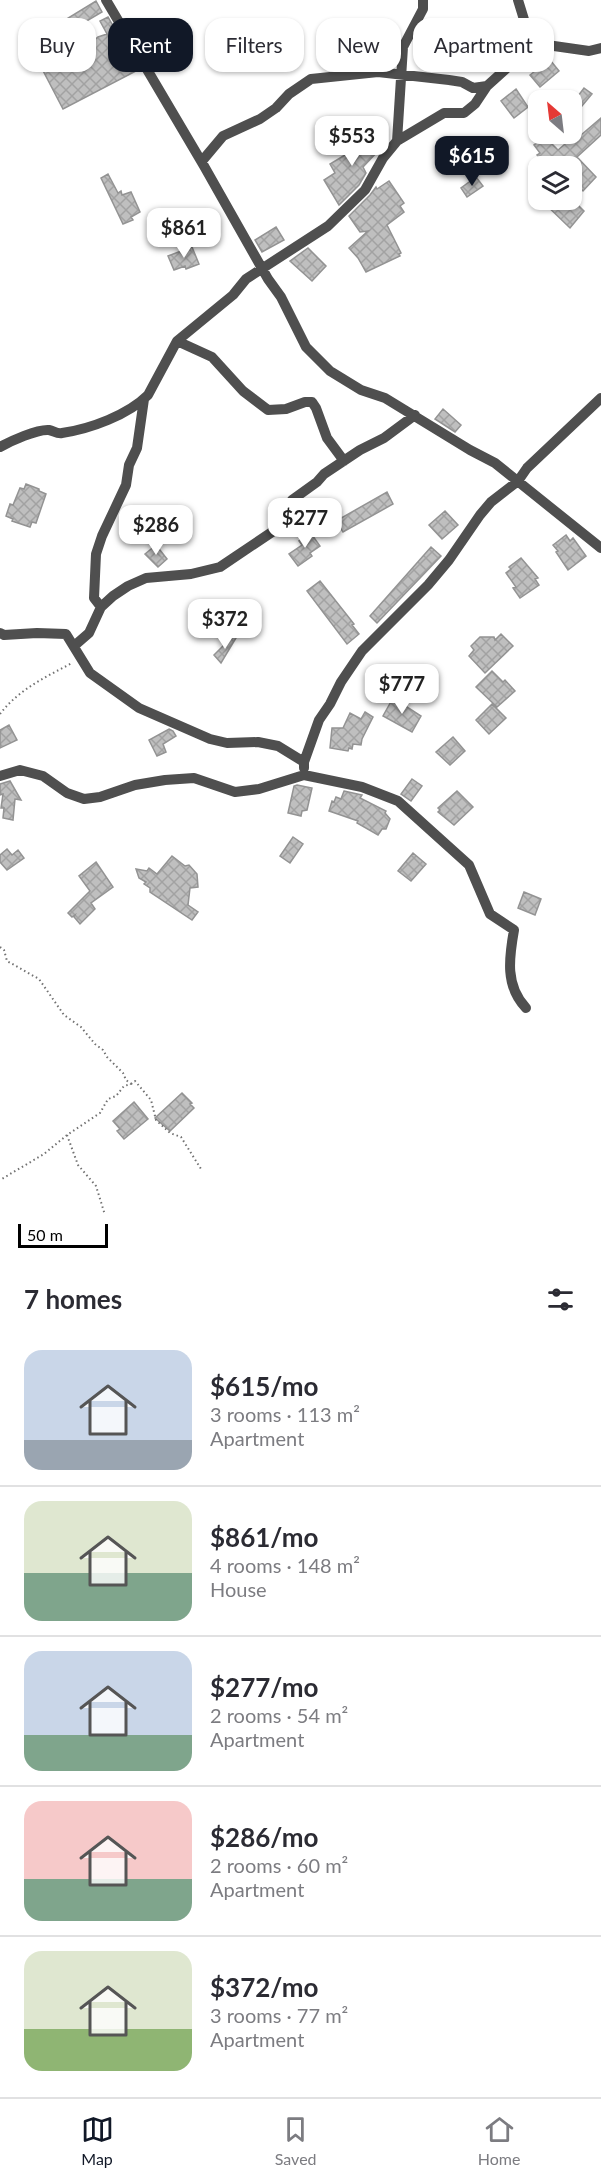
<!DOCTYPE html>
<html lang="en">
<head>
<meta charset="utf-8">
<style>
	:root { --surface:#fff; --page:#f2f2f3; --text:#2b2b33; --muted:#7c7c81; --line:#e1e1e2; --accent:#111827 }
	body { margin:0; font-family:Lato,sans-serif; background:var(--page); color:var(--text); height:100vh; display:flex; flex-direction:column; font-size:22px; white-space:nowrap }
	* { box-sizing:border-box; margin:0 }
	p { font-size:20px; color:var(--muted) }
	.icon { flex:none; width:33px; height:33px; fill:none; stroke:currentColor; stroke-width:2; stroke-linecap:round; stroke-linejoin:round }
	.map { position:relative; height:1263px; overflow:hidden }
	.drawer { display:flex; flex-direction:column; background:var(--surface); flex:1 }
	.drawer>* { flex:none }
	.top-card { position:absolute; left:18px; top:18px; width:566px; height:54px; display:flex; gap:12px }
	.needle { width:39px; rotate:332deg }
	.fabs { position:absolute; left:528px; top:90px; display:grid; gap:12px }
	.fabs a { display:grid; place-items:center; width:54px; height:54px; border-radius:12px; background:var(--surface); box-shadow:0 2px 4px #0004; font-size:30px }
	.scale { position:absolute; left:18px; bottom:15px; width:90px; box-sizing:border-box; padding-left:6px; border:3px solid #000; border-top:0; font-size:16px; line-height:21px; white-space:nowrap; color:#000; -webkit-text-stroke:4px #fff; paint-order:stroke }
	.price { position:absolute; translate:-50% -51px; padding:0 14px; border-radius:12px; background:#fff; color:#222; font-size:20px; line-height:39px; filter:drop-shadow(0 2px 3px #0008) }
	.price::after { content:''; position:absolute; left:50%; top:36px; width:18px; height:14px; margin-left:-9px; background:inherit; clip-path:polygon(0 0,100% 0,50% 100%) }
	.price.selected { background:var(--accent); color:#fff }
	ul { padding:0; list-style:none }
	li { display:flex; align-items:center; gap:18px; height:150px; padding:0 24px }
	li+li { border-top:2px solid var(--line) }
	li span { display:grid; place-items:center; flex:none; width:168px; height:120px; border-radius:18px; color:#555 }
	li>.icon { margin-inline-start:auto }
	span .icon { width:72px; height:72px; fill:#fffc; stroke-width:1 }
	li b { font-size:26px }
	h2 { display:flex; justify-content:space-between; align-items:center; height:72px; padding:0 24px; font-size:26px }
	.chip { padding:0 21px; border-radius:18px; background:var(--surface); box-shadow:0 2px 4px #0004; font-size:21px; line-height:54px }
	.chip.selected { background:var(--accent); color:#fff }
	.dock { display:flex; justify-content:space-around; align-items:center; height:84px; border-top:2px solid var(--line); background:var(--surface); font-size:16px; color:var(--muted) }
	.dock a { display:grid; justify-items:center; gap:3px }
	.dock .selected { color:var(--accent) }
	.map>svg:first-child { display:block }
	.building { fill:url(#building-cross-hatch); stroke:#939393; stroke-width:1.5 }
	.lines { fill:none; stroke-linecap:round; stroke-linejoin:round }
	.path { stroke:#717171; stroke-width:2; stroke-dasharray:1.5 3; stroke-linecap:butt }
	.minor { stroke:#4f4f4f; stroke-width:10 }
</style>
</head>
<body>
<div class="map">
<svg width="601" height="1263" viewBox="0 0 601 1263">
	<defs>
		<pattern id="building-cross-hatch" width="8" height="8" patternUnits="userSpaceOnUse" patternTransform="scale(1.5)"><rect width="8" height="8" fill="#bfbfbf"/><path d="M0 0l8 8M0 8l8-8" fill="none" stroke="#a2a2a2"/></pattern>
	</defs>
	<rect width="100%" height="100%" fill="#fff"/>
	<!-- building -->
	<path class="building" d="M 96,1 L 102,12 L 78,26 L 90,44 L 98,37 L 107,34 L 100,21 L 108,17 L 138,70 L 63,109 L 26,38 L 37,32 L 39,36 Z
		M 516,30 L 522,45 L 508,56 L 501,39 Z
		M 546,55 L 559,71 L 540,87 L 530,75 L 535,71 L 531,67 Z
		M 584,88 L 592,94 L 577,112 L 572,108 L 572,104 Z
		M 516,89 L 528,107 L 514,118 L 501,101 Z
		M 601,118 L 601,135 L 577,157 L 596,177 L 583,191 L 572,180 L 572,166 L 567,166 L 561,162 L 554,166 L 545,166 L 537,155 L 540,153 L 534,145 L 545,137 L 558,150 L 579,132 L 581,135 Z
		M 365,129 L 381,148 L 363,167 L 366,173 L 359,185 L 339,205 L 324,180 L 335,173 L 330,164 L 355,149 L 349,143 Z
		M 108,174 L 118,193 L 121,191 L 122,195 L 131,192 L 140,212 L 131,217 L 133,220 L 123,224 L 101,178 Z
		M 476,177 L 483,186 L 467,197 L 461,188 Z
		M 389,181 L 404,203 L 400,206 L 404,212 L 387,225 L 401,253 L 399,254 L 400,256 L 366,272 L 358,258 L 349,248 L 368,231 L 360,232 L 349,216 L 370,195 L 376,187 L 377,189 Z
		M 541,200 L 573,200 L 584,211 L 570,228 Z
		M 276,227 L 284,240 L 262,252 L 255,240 Z
		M 192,247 L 199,264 L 186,269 L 185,266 L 174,270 L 168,256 Z
		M 308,248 L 326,266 L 312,281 L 290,261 Z
		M 443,409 L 461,425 L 455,432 L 435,419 Z
		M 26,484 L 39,489 L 39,491 L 46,494 L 36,523 L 32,522 L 30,527 L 12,521 L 13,519 L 6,516 L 10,504 L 13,505 L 20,488 L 24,489 Z
		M 387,492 L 393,504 L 343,532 L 336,521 Z
		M 445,511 L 458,525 L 442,539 L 429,525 Z
		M 310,532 L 320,546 L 310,553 L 312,556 L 298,566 L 289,554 L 302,545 L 299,541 Z
		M 566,535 L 570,541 L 573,538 L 586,556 L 568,570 L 556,552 L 558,551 L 553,545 Z
		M 156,545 L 167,559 L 158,567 L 145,554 Z
		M 431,547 L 441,556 L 377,623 L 370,616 Z
		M 521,558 L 538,578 L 535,579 L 539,585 L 520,598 L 513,588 L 516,587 L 506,573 L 511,569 L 509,567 Z
		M 320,581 L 354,624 L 352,625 L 359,634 L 347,644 L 307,591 Z
		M 501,634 L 513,646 L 485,673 L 469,656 L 474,650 L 471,646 L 480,637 L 494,637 L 495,640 Z
		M 233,636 L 236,638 L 221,663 L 214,655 Z
		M 492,671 L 503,682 L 505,680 L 515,691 L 497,707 L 476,687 Z
		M 393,698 L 421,716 L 412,732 L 383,716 Z
		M 492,704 L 506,718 L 489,734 L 476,720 Z
		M 365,712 L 373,717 L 362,739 L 361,745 L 353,744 L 352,749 L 349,748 L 348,751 L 330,748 L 332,728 L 343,728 L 350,713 L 361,719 Z
		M 9,725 L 17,740 L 0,748 L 0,730 Z
		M 169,729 L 173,731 L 176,736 L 163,744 L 166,752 L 157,756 L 149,740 Z
		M 453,737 L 465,751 L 450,765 L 436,752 Z
		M 412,779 L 422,786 L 411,801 L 401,794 Z
		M 10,781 L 21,800 L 15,799 L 13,820 L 3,818 L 4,808 L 1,808 L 3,794 L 0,795 L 0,784 Z
		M 297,785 L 312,788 L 307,810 L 302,811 L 301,816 L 288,813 L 294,786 Z
		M 344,791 L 362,795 L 360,798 L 386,811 L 385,813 L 390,819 L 386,829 L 382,829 L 378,835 L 357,823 L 358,821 L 329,811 L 332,801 L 334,802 L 336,797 L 341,799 Z
		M 457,791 L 473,807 L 454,825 L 438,812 L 440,810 L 438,808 Z
		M 293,837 L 303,844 L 290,863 L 280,856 Z
		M 7,849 L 12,855 L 18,850 L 24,858 L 7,870 L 0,862 L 0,855 Z
		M 413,853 L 426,864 L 411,881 L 398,871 Z
		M 172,856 L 185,866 L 189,865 L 197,874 L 198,887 L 190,888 L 188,905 L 198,912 L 192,920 L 150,892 L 150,888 L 144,884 L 146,882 L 139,878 L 136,869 L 147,871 L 149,868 L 157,874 Z
		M 96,862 L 113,887 L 91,903 L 95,909 L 80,924 L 74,917 L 75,915 L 72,917 L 68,913 L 90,891 L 79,876 Z
		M 524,892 L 541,899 L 535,915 L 518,908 Z
		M 182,1093 L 192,1103 L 190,1104 L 194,1108 L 170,1131 L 155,1118 Z
		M 134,1102 L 148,1119 L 124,1139 L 117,1131 L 120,1129 L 113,1121 Z"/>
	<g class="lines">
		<!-- path -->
		<path class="path" d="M 0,714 C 19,689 46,677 72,663
			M 0,947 L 4,950 L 7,961 L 39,979 L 64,1015 L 81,1027 L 95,1044 L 103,1050 L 107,1057 L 123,1073 L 126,1080 L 131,1084 L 124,1086 L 116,1096 L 108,1099 L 100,1113 L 67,1135 L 44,1154 L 0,1180
			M 131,1084 L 135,1081 L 151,1100 L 156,1120 L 170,1133 L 181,1137 L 201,1169
			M 67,1135 L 78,1165 L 96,1186 L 105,1215"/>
		<!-- minor -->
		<path class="minor" d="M 106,0 L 204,166 L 268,279 L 281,297 L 306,347 L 330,371 L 361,390 L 385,398 L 470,450 L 495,463 L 601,548
			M 518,0 L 526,26 L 530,49
			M 397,141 L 444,113 L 464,113 L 475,104 L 487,86 L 527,50 L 540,44 L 589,51 L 601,48
			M 202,161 L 223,136 L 260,119 L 276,108 L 289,94 L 311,79 L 378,72 L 449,80 L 462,82 L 473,88 L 487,86
			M 177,341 L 233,295 L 246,279 L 328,226 L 365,190 L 383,158 L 397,141 L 403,47 L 423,9 L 423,0
			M 0,447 C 11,441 37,429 49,430 C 54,431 57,434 62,433 C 90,429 128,415 148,395 L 177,341 L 212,357 L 243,391 L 268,410 L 286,409 L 305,402 L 312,402 L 316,408 L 327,438 L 344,461
			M 101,607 L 94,598 L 96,554 L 102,536 L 126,485 L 129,465 L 137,448 L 144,399
			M 0,633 L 4,635 L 37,633 L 66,634 L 90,673 L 139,708 L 210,739 L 227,743 L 258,742 L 278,746 L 304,762 L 304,768
			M 74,646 L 89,633 L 101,607 L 113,596 L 128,586 L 146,578 L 191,574 L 220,567 L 281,526 L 292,500 L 317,482 L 324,474 L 360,450 L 384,438 L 415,415
			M 304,762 L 319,720 L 330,704 L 341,682 L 362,651 L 428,585 L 449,560 L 480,515 L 491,502 L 518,481 L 527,468 L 601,398
			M 0,776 L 20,770 L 43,776 L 67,793 L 84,799 L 100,797 L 135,785 L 165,780 L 194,778 L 235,792 L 259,789 L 304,775 L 362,787 L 398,801 L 469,865 L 490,914 L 514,930 C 509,958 505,986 526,1008"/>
	</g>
</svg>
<div class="fabs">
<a><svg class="needle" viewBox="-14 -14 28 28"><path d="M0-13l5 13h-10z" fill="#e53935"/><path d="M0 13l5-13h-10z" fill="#7c7c81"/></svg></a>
<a><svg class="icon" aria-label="layers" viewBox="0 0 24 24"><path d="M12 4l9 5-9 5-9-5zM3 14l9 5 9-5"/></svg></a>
</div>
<div class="scale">50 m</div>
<b class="price" style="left:352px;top:167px">$553</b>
<b class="price selected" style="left:472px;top:187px">$615</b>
<b class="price" style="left:184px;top:259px">$861</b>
<b class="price" style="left:305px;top:549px">$277</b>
<b class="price" style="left:156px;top:556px">$286</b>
<b class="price" style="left:225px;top:650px">$372</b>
<b class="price" style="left:402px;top:715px">$777</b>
<div class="top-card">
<a class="chip">Buy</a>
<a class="chip selected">Rent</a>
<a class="chip">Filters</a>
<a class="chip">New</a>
<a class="chip">Apartment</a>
</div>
</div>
<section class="drawer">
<h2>7 homes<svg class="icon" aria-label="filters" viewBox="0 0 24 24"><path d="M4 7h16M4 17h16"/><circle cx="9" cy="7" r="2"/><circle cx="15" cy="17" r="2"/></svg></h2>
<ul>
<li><span style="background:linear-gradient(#c9d6e8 75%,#9aa5b1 0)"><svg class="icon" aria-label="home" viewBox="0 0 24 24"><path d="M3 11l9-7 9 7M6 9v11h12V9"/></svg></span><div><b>$615/mo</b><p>3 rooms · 113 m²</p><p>Apartment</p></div></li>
<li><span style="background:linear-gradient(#dfe7d0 60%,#7fa58c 0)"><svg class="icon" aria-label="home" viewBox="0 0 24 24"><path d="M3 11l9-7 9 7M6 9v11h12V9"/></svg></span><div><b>$861/mo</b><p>4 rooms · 148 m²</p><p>House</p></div></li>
<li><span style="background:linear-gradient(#c9d6e8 70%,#7fa58c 0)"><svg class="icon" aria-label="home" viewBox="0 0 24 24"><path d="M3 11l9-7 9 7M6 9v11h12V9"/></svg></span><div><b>$277/mo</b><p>2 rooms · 54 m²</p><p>Apartment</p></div></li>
<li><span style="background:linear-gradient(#f6c9c9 65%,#7fa58c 0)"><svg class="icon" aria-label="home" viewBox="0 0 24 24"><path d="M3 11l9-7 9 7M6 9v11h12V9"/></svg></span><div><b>$286/mo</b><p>2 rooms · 60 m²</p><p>Apartment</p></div></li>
<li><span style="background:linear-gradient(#dfe7d0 65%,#8fb573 0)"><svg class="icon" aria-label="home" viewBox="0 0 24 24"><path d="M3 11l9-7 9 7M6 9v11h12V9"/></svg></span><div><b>$372/mo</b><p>3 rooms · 77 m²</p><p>Apartment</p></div></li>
</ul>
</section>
<nav class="dock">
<a class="selected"><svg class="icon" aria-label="map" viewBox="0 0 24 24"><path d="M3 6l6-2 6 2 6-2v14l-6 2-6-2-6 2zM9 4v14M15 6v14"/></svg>Map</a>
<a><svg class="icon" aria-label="saved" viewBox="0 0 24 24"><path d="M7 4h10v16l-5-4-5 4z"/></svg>Saved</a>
<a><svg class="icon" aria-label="home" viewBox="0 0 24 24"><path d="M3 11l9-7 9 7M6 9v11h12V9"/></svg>Home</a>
</nav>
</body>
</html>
